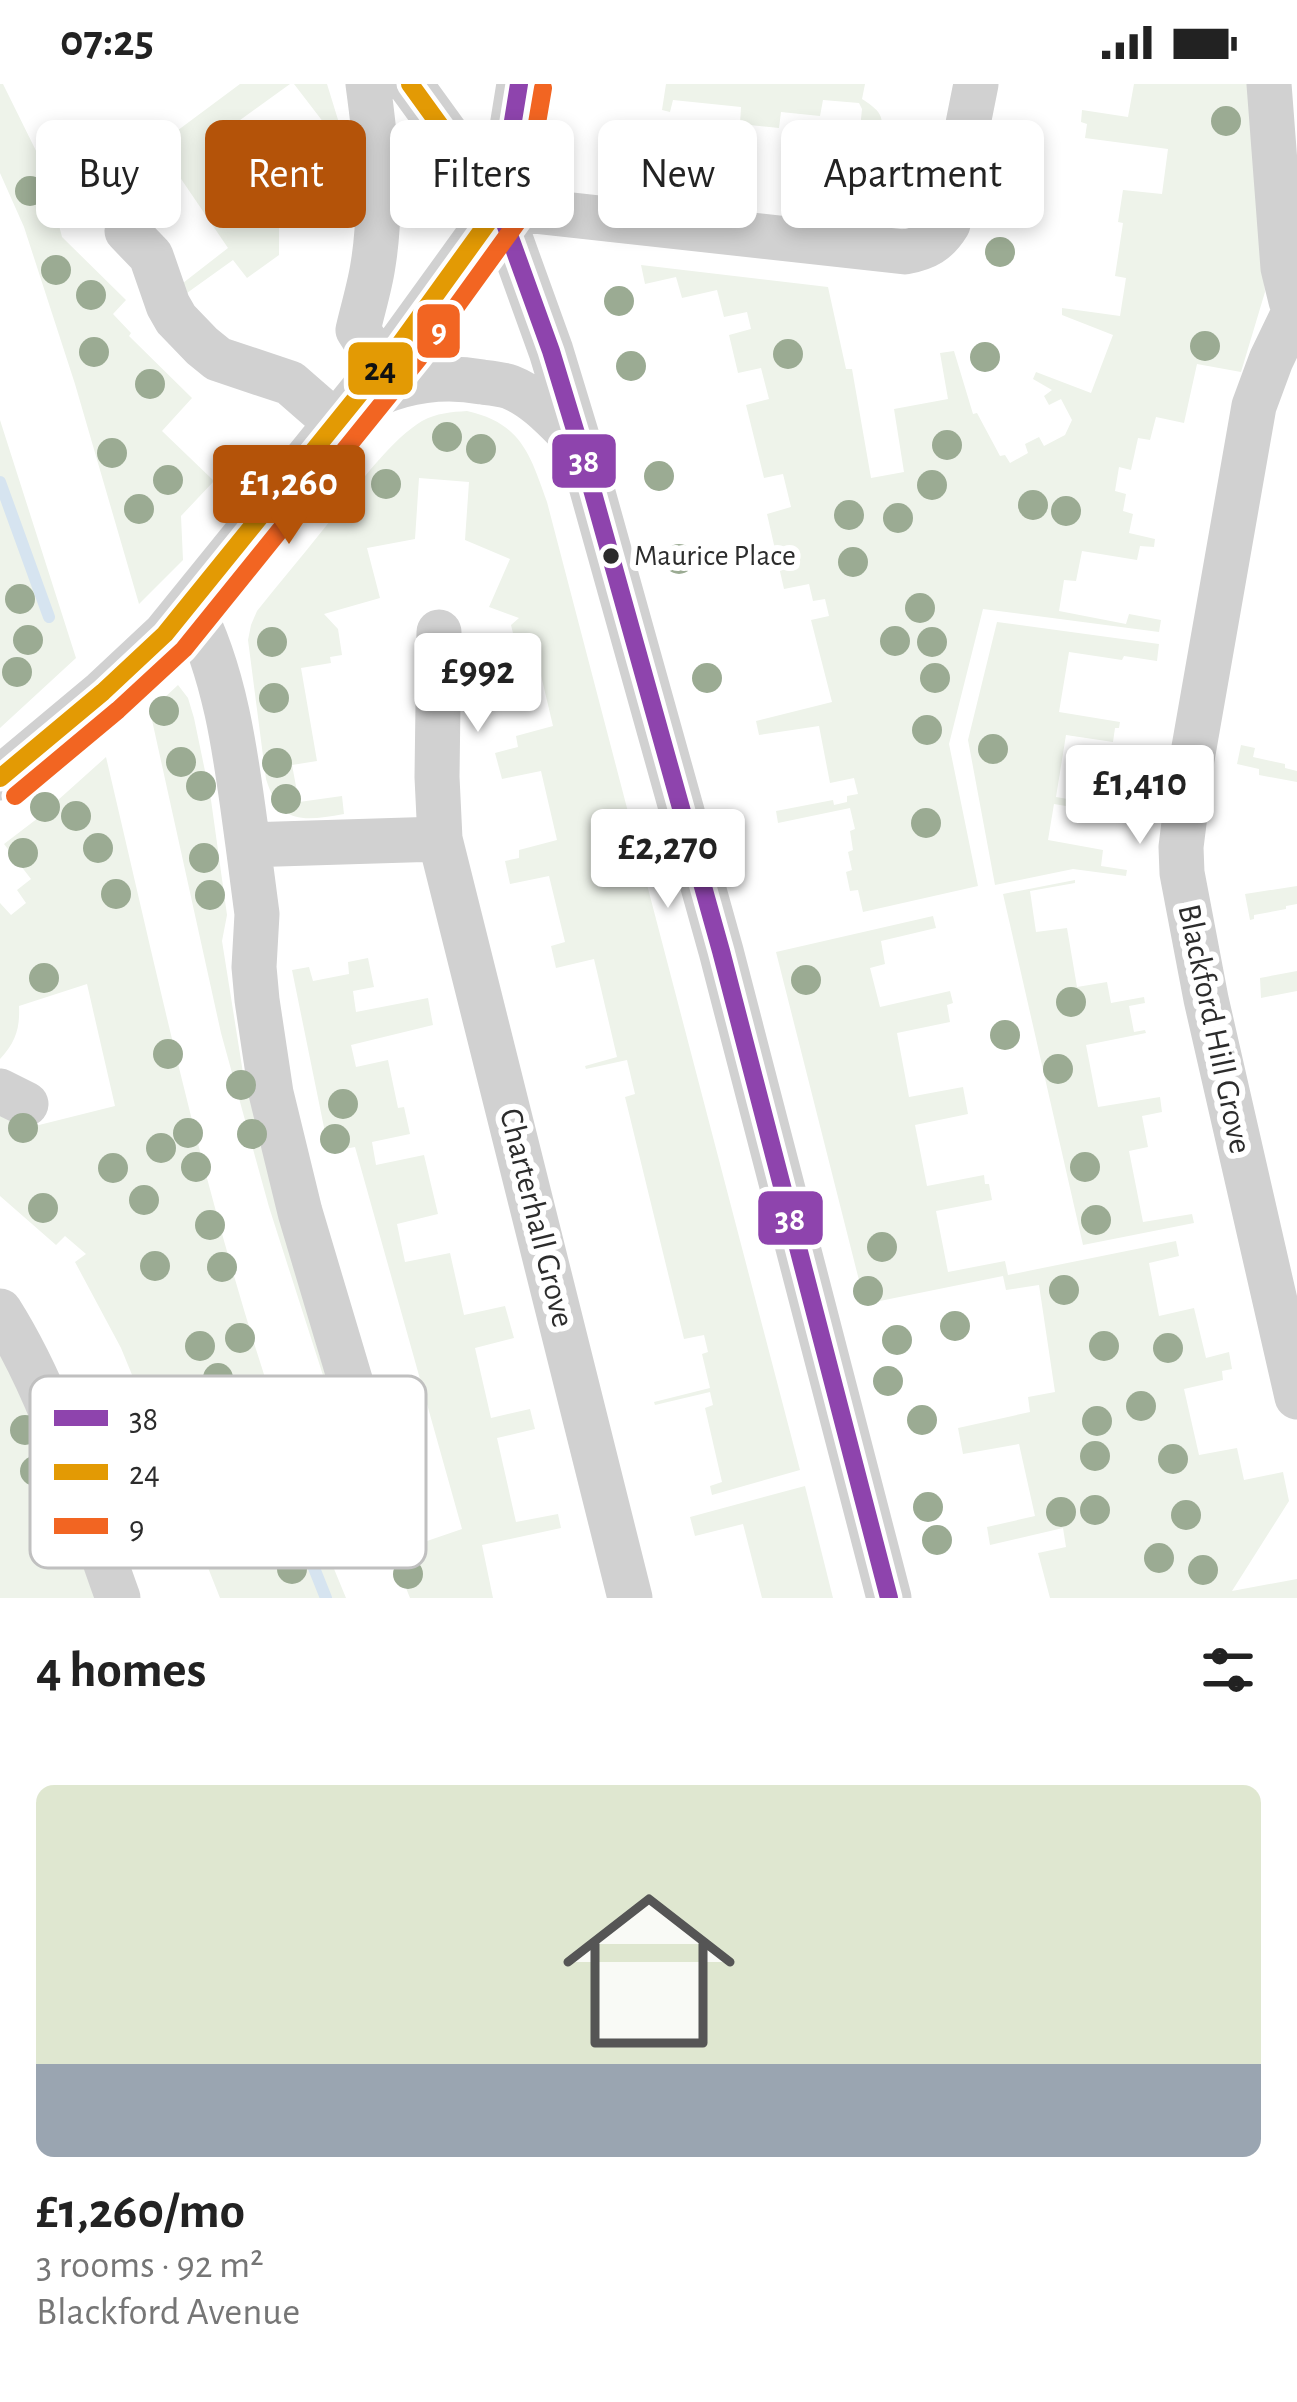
<!DOCTYPE html>
<html lang="en">
<head>
<meta charset="utf-8">
<style>
	:root { --surface:#fff; --page:#f6f6f6; --text:#222; --muted:#767676; --accent:#b45309 }
	body { margin:0; font-family:"Alegreya Sans",sans-serif; background:var(--page); color:var(--text); height:100vh; display:flex; flex-direction:column; font-size:45px; white-space:nowrap }
	* { box-sizing:border-box; margin:0 }
	p { font-size:39px; color:var(--muted) }
	.icon { flex:none; width:66px; height:66px; fill:none; stroke:currentColor; stroke-width:2; stroke-linecap:round; stroke-linejoin:round }
	.map { position:relative; height:1514px; overflow:hidden }
	.sheet { display:flex; flex-direction:column; background:var(--surface); flex:1 }
	.sheet>* { flex:none }
	.banner { position:absolute; left:36px; top:36px; width:1227px; height:108px; display:flex; gap:24px }
	.price { position:absolute; translate:-50% -102px; padding:0 27px; border-radius:12px; background:#fff; color:#222; font-size:39px; line-height:78px; filter:drop-shadow(0 3px 6px #0008) }
	.price::after { content:''; position:absolute; left:50%; top:72px; width:36px; height:27px; margin-left:-18px; background:inherit; clip-path:polygon(0 0,100% 0,50% 100%) }
	.price.selected { background:var(--accent); color:#fff }
	ul { padding:0; list-style:none }
	li { display:grid; align-content:center; gap:24px; height:636px; padding:0 36px }
	li span { display:grid; place-items:center; height:372px; border-radius:18px; color:#555 }
	li>.icon { margin-inline-start:auto }
	span .icon { width:216px; height:216px; fill:#fffc; stroke-width:1 }
	li b { font-size:51px }
	h2 { display:flex; justify-content:space-between; align-items:center; height:144px; padding:0 36px; font-size:51px }
	.chip { padding:0 42px; border-radius:18px; background:var(--surface); box-shadow:0 6px 18px #0003; font-size:42px; line-height:108px }
	.chip.selected { background:var(--accent); color:#fff }
	.status { display:flex; justify-content:space-between; align-items:center; height:84px; padding:0 60px; background:var(--surface); direction:ltr }
	.status svg { height:33px; fill:currentColor }
	.map>svg:first-child { display:block }
	.green { fill:#eef3ea }
	.lines { fill:none; stroke-linecap:round; stroke-linejoin:round }
	.stream { stroke:#d6e4f0; stroke-width:12 }
	.minor { stroke:#d1d1d1; stroke-width:45 }
	.bus-1-casing { stroke:#fff; stroke-width:27 }
	.bus-2-casing { stroke:#fff; stroke-width:27 }
	.bus-3-casing { stroke:#fff; stroke-width:27 }
	.bus-1 { stroke:#8e44ad; stroke-width:18 }
	.bus-2 { stroke:#e39a04; stroke-width:18 }
	.bus-3 { stroke:#f26522; stroke-width:18 }
	.tree { fill:#9bab93 }
	.bus-dot { fill:#2c2c2c; stroke:#fff; stroke-width:4.5 }
	.labels { text-anchor:middle; dominant-baseline:central; stroke-width:12; stroke-linejoin:round; paint-order:stroke }
	.bus-label { font-size:30px; fill:#2c2c2c; stroke:#fff; text-anchor:start }
	.street-label { font-size:33px; fill:#2c2c2c; stroke:#fff }
	.key { fill:#fff; stroke:#c0c0c0; stroke-width:3 }
	.key-label { font-size:33px; fill:#2c2c2c }
	.line-badge { stroke:#fff; stroke-width:4.5 }
	.badge-label { font-size:33px; text-anchor:middle; font-weight:bold; fill:#fff }
	.pale-badge-label { font-size:33px; text-anchor:middle; font-weight:bold; fill:#111 }
</style>
</head>
<body>
<div class="status"><b>07:25</b><svg viewBox="0 0 49 12"><path d="M0 12V9h3v3zM5 12V6h3v6zM10 12V3h3v9zM15 12V0h3v12zM26 1h20v11H26zM47 4h2v5h-2z"/></svg></div>
<div class="map">
<svg width="1297" height="1514" viewBox="0 0 1297 1514">
	<rect width="100%" height="100%" fill="#fff"/>
	<!-- green -->
	<path class="green" d="M 0,0 L 3,0 L 44,83 L 62,153 L 126,216 L 113,230 L 131,249 L 129,252 L 192,314 L 162,347 L 214,397 L 181,432 L 183,476 L 139,520 L 75,300 L 24,143 L 0,89 Z
		M 240,0 L 290,0 L 207,60 L 250,120 L 264,118 L 279,135 L 279,171 L 247,194 L 233,176 L 180,214 L 174,206 L 228,164 L 158,61 Z
		M 294,0 L 327,0 L 343,52 L 351,88 L 334,101 L 309,70 L 318,63 L 324,68 L 337,56 Z
		M 666,0 L 865,0 L 862,15 C 884,29 884,34 880,57 L 859,55 L 862,25 L 859,19 L 823,16 L 820,32 L 781,28 L 779,44 L 740,40 L 741,23 L 673,16 L 670,28 L 662,26 Z
		M 1134,0 L 1248,0 L 1265,208 L 1241,288 L 1197,280 L 1184,339 L 1156,333 L 1150,356 L 1138,354 L 1131,386 L 1119,383 L 1115,407 L 1126,410 L 1123,427 L 1133,430 L 1129,449 L 1155,455 L 1154,463 L 1140,462 L 1137,476 L 1082,467 L 1076,497 L 1064,496 L 1059,527 L 1126,540 L 1129,530 L 1161,536 L 1159,548 L 983,525 L 949,660 L 978,802 L 863,828 L 858,806 L 850,807 L 846,788 L 852,786 L 848,768 L 853,766 L 850,747 L 855,745 L 850,724 L 778,739 L 776,727 L 833,716 L 834,721 L 847,718 L 847,712 L 858,710 L 854,694 L 830,699 L 819,642 L 759,651 L 756,637 L 832,618 L 811,536 L 829,532 L 825,515 L 813,517 L 809,500 L 784,505 L 767,430 L 791,423 L 783,390 L 764,394 L 746,321 L 769,315 L 761,284 L 738,289 L 729,251 L 751,245 L 747,228 L 724,233 L 717,206 L 682,214 L 676,193 L 645,200 L 641,181 L 828,203 L 846,285 L 852,285 L 871,394 L 904,388 L 894,325 L 948,315 L 940,269 L 954,267 L 973,330 L 977,329 L 1000,372 L 1005,371 L 1010,379 L 1028,369 L 1025,360 L 1039,353 L 1044,362 L 1065,351 L 1072,336 L 1061,315 L 1049,321 L 1044,312 L 1052,306 L 1033,295 L 1036,288 L 1091,309 L 1113,251 L 1062,231 L 1062,224 L 1120,232 L 1126,194 L 1115,192 L 1123,139 L 1118,138 L 1123,106 L 1162,110 L 1168,65 L 1085,54 L 1087,40 L 1081,38 L 1082,26 L 1128,33 Z
		M 467,327 C 521,339 530,370 547,418 L 800,1386 L 712,1411 L 710,1402 L 722,1398 L 705,1324 L 713,1321 L 710,1308 L 655,1321 L 654,1318 L 710,1304 L 702,1270 L 708,1268 L 704,1251 L 684,1255 L 625,1013 L 635,1010 L 627,976 L 586,985 L 585,982 L 617,973 L 594,875 L 556,884 L 551,862 L 565,858 L 549,792 L 510,800 L 505,777 L 519,774 L 519,766 L 557,756 L 541,687 L 502,695 L 495,669 L 518,663 L 516,652 L 553,642 L 535,566 L 518,570 L 511,541 L 519,534 L 489,523 L 510,475 L 465,456 L 469,398 L 419,394 L 415,455 L 367,464 L 380,514 L 324,530 L 338,545 L 342,571 L 330,573 L 331,579 L 301,584 L 317,677 L 292,681 L 299,718 L 342,712 L 344,730 C 303,737 280,741 266,695 L 248,556 L 251,541 L 257,527 C 278,500 301,474 322,447 C 348,415 387,358 422,337 C 437,329 451,328 467,327 Z
		M 0,336 L 76,574 L 0,644 Z
		M 997,538 L 1159,560 L 1157,577 L 1124,572 L 1122,576 L 1069,568 L 1059,628 L 1120,638 L 1119,644 L 1115,644 L 1113,658 L 1066,651 L 1056,713 L 1114,723 L 1114,730 L 1054,720 L 1048,756 L 1103,766 L 1101,782 L 1127,786 L 1126,792 L 1073,785 L 995,801 L 968,656 Z
		M 178,601 L 188,614 L 194,634 L 211,716 L 227,831 L 222,857 L 243,989 L 320,1273 L 334,1308 L 329,1310 L 269,1123 L 221,949 L 150,627 Z
		M 1241,661 L 1255,664 L 1253,673 L 1285,680 L 1285,684 L 1297,687 L 1297,698 L 1259,691 L 1259,685 L 1237,680 Z
		M 106,673 C 173,958 232,1244 346,1514 L 220,1514 L 142,1317 L 167,1307 L 162,1293 L 137,1303 L 121,1264 L 75,1178 L 86,1170 L 65,1152 L 56,1161 L 0,1112 L 0,1024 L 39,1041 L 115,1022 L 87,900 L 19,922 C 20,944 16,958 0,975 L 0,819 L 11,831 L 26,819 L 17,806 L 31,795 L 4,760 L 38,734 Z
		M 1075,796 L 1075,799 L 1030,807 L 1036,848 L 1067,844 L 1077,903 L 1107,898 L 1111,919 L 1144,913 L 1145,919 L 1129,922 L 1134,948 L 1145,946 L 1146,949 L 1086,961 L 1098,1023 L 1160,1013 L 1162,1028 L 1142,1032 L 1148,1063 L 1129,1067 L 1143,1138 L 1192,1130 L 1194,1139 L 1083,1161 L 1003,810 Z
		M 1297,802 L 1297,820 L 1286,822 L 1286,825 L 1254,831 L 1254,835 L 1250,836 L 1245,810 Z
		M 933,832 L 936,844 L 881,857 L 885,880 L 870,884 L 880,923 L 950,907 L 953,919 L 947,921 L 950,938 L 897,949 L 909,1013 L 963,1003 L 968,1030 L 915,1041 L 927,1102 L 984,1091 L 985,1100 L 989,1100 L 992,1116 L 936,1127 L 948,1188 L 1005,1177 L 1008,1191 L 1176,1157 L 1179,1172 L 1149,1179 L 1159,1232 L 1194,1224 L 1206,1274 L 1229,1268 L 1232,1285 L 1222,1287 L 1223,1296 L 1184,1305 L 1199,1371 L 1237,1364 L 1244,1396 L 1283,1388 L 1289,1417 L 1232,1507 L 1297,1495 L 1297,1514 L 1050,1514 L 1038,1469 L 1066,1463 L 1063,1444 L 990,1461 L 987,1443 L 1035,1432 L 1019,1360 L 963,1370 L 958,1344 L 1030,1328 L 1028,1313 L 1055,1308 L 1039,1201 L 1006,1206 L 1003,1192 L 865,1220 L 776,868 Z
		M 368,874 L 374,903 L 353,907 L 356,928 L 428,914 L 433,941 L 351,961 L 356,983 L 388,976 L 398,1024 L 404,1023 L 410,1050 L 372,1058 L 376,1081 L 424,1071 L 438,1130 L 397,1140 L 405,1178 L 450,1169 L 464,1231 L 505,1222 L 514,1254 L 475,1264 L 491,1334 L 530,1325 L 535,1345 L 497,1354 L 516,1438 L 558,1430 L 561,1444 L 482,1461 L 493,1514 L 410,1514 L 392,1469 L 462,1445 L 355,1063 L 329,1068 L 292,886 L 309,883 L 313,897 L 349,890 L 348,878 Z
		M 1297,887 L 1297,907 L 1261,914 L 1260,894 Z
		M 0,1264 L 7,1277 L 101,1514 L 0,1514 Z
		M 805,1402 L 833,1514 L 762,1514 L 743,1440 L 695,1452 L 690,1433 Z"/>
	<g class="lines">
		<!-- stream -->
		<path class="stream" d="M 0,398 L 49,533
			M 260,1327 L 312,1479 L 326,1514"/>
		<!-- minor -->
		<path class="minor" d="M 368,0 C 376,59 383,121 373,181 C 370,202 363,224 358,246 L 381,282
			M 410,0 L 499,123 L 551,267 L 579,359 L 721,867 L 889,1514
			M 1269,0 L 1283,184 L 1291,217 L 1297,228
			M 499,123 L 905,168 C 926,164 937,158 948,140 L 976,0
			M 127,147 L 151,172 L 168,221 L 176,235 L 202,262 L 218,275 L 290,299 L 337,340
			M 1295,226 L 1271,276 L 1254,322 L 1192,675 L 1181,763 L 1182,789 L 1206,915 L 1297,1313
			M 355,321 C 395,298 436,290 482,298 C 491,299 502,300 510,303 C 536,313 556,336 576,356
			M 190,521 C 228,594 237,681 248,761 L 440,755 L 630,1514
			M 439,548 L 437,693 L 440,755
			M 0,694 L 103,608 L 165,550 L 400,260 L 499,123 L 519,0
			M 248,761 L 257,830 L 254,883 L 257,916 L 271,1009 L 300,1128 L 368,1356
			M 0,1007 L 26,1020
			M 0,1227 C 55,1314 83,1418 118,1514"/>
		<!-- bus-1 casing -->
		<g class="bus-1-casing">
			<path id="bus-1" d="M 519,0 L 499,123 L 551,267 L 579,359 L 721,867 L 889,1514"/>
		</g>
		<!-- bus-2 casing -->
		<g class="bus-2-casing">
			<path id="bus-2" d="M 410,0 L 499,123
				M 0,694 L 103,608 L 165,550 L 400,260 L 499,123"/>
		</g>
		<!-- bus-3 casing -->
		<g class="bus-3-casing">
			<path id="bus-3" d="M 15,712 L 118,626 L 184,565 L 419,274 L 521,133 L 543,4"/>
		</g>
		<!-- bus-1 -->
		<use href="#bus-1" class="bus-1"/>
		<!-- bus-2 -->
		<use href="#bus-2" class="bus-2"/>
		<!-- bus-3 -->
		<use href="#bus-3" class="bus-3"/>
	</g>
	<!-- trees -->
	<g class="tree">
		<circle cx="1226" cy="37" r="15"/>
		<circle cx="1020" cy="70" r="15"/>
		<circle cx="30" cy="107" r="15"/>
		<circle cx="1000" cy="168" r="15"/>
		<circle cx="56" cy="186" r="15"/>
		<circle cx="91" cy="211" r="15"/>
		<circle cx="619" cy="217" r="15"/>
		<circle cx="1205" cy="262" r="15"/>
		<circle cx="94" cy="268" r="15"/>
		<circle cx="788" cy="270" r="15"/>
		<circle cx="985" cy="273" r="15"/>
		<circle cx="631" cy="282" r="15"/>
		<circle cx="150" cy="300" r="15"/>
		<circle cx="447" cy="353" r="15"/>
		<circle cx="947" cy="361" r="15"/>
		<circle cx="481" cy="365" r="15"/>
		<circle cx="112" cy="369" r="15"/>
		<circle cx="659" cy="392" r="15"/>
		<circle cx="168" cy="396" r="15"/>
		<circle cx="386" cy="400" r="15"/>
		<circle cx="932" cy="401" r="15"/>
		<circle cx="1033" cy="421" r="15"/>
		<circle cx="139" cy="425" r="15"/>
		<circle cx="1066" cy="427" r="15"/>
		<circle cx="849" cy="431" r="15"/>
		<circle cx="898" cy="434" r="15"/>
		<circle cx="679" cy="475" r="15"/>
		<circle cx="853" cy="478" r="15"/>
		<circle cx="20" cy="515" r="15"/>
		<circle cx="920" cy="524" r="15"/>
		<circle cx="28" cy="556" r="15"/>
		<circle cx="895" cy="557" r="15"/>
		<circle cx="272" cy="558" r="15"/>
		<circle cx="932" cy="558" r="15"/>
		<circle cx="17" cy="588" r="15"/>
		<circle cx="707" cy="594" r="15"/>
		<circle cx="935" cy="594" r="15"/>
		<circle cx="274" cy="614" r="15"/>
		<circle cx="164" cy="627" r="15"/>
		<circle cx="927" cy="646" r="15"/>
		<circle cx="993" cy="665" r="15"/>
		<circle cx="181" cy="678" r="15"/>
		<circle cx="277" cy="679" r="15"/>
		<circle cx="201" cy="702" r="15"/>
		<circle cx="286" cy="715" r="15"/>
		<circle cx="45" cy="723" r="15"/>
		<circle cx="76" cy="732" r="15"/>
		<circle cx="926" cy="739" r="15"/>
		<circle cx="98" cy="764" r="15"/>
		<circle cx="23" cy="769" r="15"/>
		<circle cx="204" cy="774" r="15"/>
		<circle cx="116" cy="810" r="15"/>
		<circle cx="210" cy="811" r="15"/>
		<circle cx="44" cy="894" r="15"/>
		<circle cx="806" cy="896" r="15"/>
		<circle cx="1071" cy="918" r="15"/>
		<circle cx="1005" cy="951" r="15"/>
		<circle cx="168" cy="970" r="15"/>
		<circle cx="1058" cy="985" r="15"/>
		<circle cx="241" cy="1001" r="15"/>
		<circle cx="343" cy="1020" r="15"/>
		<circle cx="23" cy="1044" r="15"/>
		<circle cx="188" cy="1049" r="15"/>
		<circle cx="252" cy="1050" r="15"/>
		<circle cx="335" cy="1055" r="15"/>
		<circle cx="161" cy="1064" r="15"/>
		<circle cx="196" cy="1083" r="15"/>
		<circle cx="1085" cy="1083" r="15"/>
		<circle cx="113" cy="1084" r="15"/>
		<circle cx="144" cy="1116" r="15"/>
		<circle cx="43" cy="1124" r="15"/>
		<circle cx="1096" cy="1136" r="15"/>
		<circle cx="210" cy="1141" r="15"/>
		<circle cx="882" cy="1163" r="15"/>
		<circle cx="155" cy="1182" r="15"/>
		<circle cx="222" cy="1183" r="15"/>
		<circle cx="1064" cy="1206" r="15"/>
		<circle cx="868" cy="1207" r="15"/>
		<circle cx="955" cy="1242" r="15"/>
		<circle cx="240" cy="1254" r="15"/>
		<circle cx="897" cy="1256" r="15"/>
		<circle cx="200" cy="1262" r="15"/>
		<circle cx="1104" cy="1262" r="15"/>
		<circle cx="1168" cy="1264" r="15"/>
		<circle cx="218" cy="1294" r="15"/>
		<circle cx="888" cy="1297" r="15"/>
		<circle cx="1141" cy="1322" r="15"/>
		<circle cx="922" cy="1336" r="15"/>
		<circle cx="1097" cy="1337" r="15"/>
		<circle cx="25" cy="1346" r="15"/>
		<circle cx="1095" cy="1372" r="15"/>
		<circle cx="1173" cy="1375" r="15"/>
		<circle cx="35" cy="1387" r="15"/>
		<circle cx="928" cy="1423" r="15"/>
		<circle cx="1095" cy="1426" r="15"/>
		<circle cx="1061" cy="1428" r="15"/>
		<circle cx="1186" cy="1431" r="15"/>
		<circle cx="937" cy="1456" r="15"/>
		<circle cx="1159" cy="1474" r="15"/>
		<circle cx="292" cy="1485" r="15"/>
		<circle cx="1203" cy="1486" r="15"/>
		<circle cx="408" cy="1490" r="15"/>
	</g>
	<!-- markers -->
	<circle class="bus-dot" cx="611" cy="472" r="10"/>
	<g class="labels">
		<!-- bus labels -->
		<g class="bus-label">
			<text x="634" y="472">Maurice Place</text>
		</g>
		<!-- street labels -->
		<g class="street-label">
			<text transform="translate(1214 945) rotate(78)">Blackford Hill Grove</text>
			<text transform="translate(536 1134) rotate(76)">Charterhall Grove</text>
		</g>
	</g>
	<!-- legend -->
	<rect x="30" y="1292" width="396" height="192" rx="18" class="key"/>
	<rect x="54" y="1326" width="54" height="16" fill="#8e44ad"/>
	<rect x="54" y="1380" width="54" height="16" fill="#e39a04"/>
	<rect x="54" y="1434" width="54" height="16" fill="#f26522"/>
	<g class="key-label">
		<text x="129" y="1346">38</text>
		<text x="129" y="1400">24</text>
		<text x="129" y="1454">9</text>
	</g>
	<g class="line-badge">
		<rect x="415" y="218" width="47" height="58" rx="12" fill="#f26522"/>
		<rect x="346" y="256" width="69" height="57" rx="12" fill="#e39a04"/>
		<rect x="550" y="348" width="68" height="58" rx="12" fill="#8e44ad"/>
		<rect x="756" y="1105" width="69" height="58" rx="12" fill="#8e44ad"/>
	</g>
	<g class="badge-label">
		<text x="439" y="258">9</text>
		<text x="584" y="388">38</text>
		<text x="790" y="1146">38</text>
	</g>
	<g class="pale-badge-label">
		<text x="380" y="296">24</text>
	</g>
</svg>
<b class="price selected" style="left:289px;top:463px">£1,260</b>
<b class="price" style="left:478px;top:651px">£992</b>
<b class="price" style="left:1140px;top:763px">£1,410</b>
<b class="price" style="left:668px;top:827px">£2,270</b>
<div class="banner">
<a class="chip">Buy</a>
<a class="chip selected">Rent</a>
<a class="chip">Filters</a>
<a class="chip">New</a>
<a class="chip">Apartment</a>
</div>
</div>
<section class="sheet">
<h2>4 homes<svg class="icon" aria-label="filters" viewBox="0 0 24 24"><path d="M4 7h16M4 17h16"/><circle cx="9" cy="7" r="2"/><circle cx="15" cy="17" r="2"/></svg></h2>
<ul>
<li><span style="background:linear-gradient(#dfe7d0 75%,#9aa5b1 0)"><svg class="icon" aria-label="home" viewBox="0 0 24 24"><path d="M3 11l9-7 9 7M6 9v11h12V9"/></svg></span><div><b>£1,260/mo</b><p>3 rooms · 92 m²</p><p>Blackford Avenue</p></div></li>
</ul>
</section>
</body>
</html>
